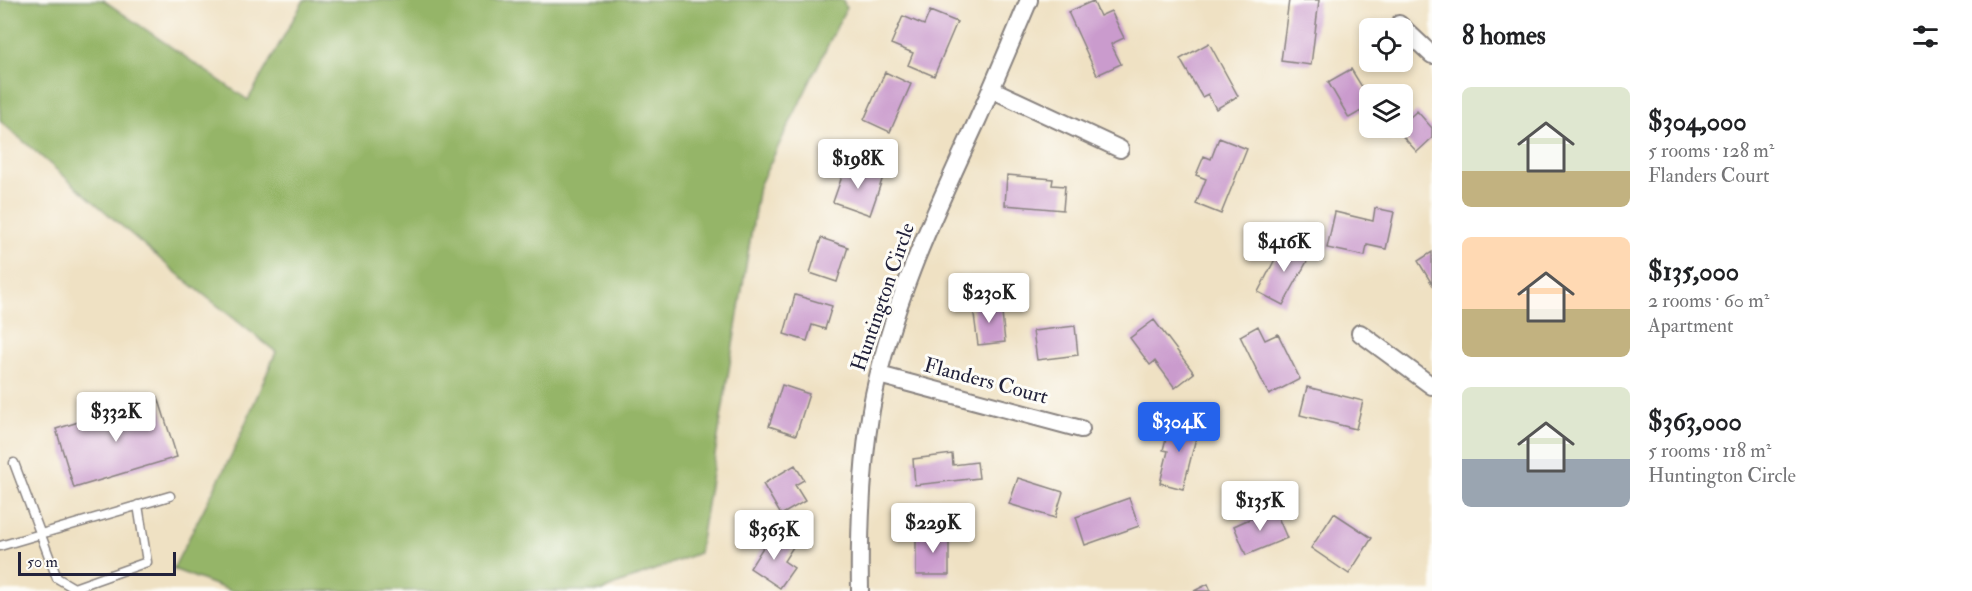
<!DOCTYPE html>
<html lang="en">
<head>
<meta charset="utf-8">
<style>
	:root { --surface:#fff; --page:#f2f2f2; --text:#202124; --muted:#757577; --accent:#2563eb }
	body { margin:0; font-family:"IM FELL Double Pica",serif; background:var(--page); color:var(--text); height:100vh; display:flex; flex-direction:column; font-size:22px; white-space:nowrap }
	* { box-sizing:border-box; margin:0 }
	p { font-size:20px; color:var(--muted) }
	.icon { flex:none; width:33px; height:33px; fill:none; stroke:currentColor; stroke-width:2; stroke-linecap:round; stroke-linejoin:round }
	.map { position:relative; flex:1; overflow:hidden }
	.drawer { display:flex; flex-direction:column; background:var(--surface); width:540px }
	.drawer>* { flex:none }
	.buttons { position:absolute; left:1359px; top:18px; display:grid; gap:12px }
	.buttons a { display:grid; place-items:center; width:54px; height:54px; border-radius:9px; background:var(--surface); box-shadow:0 3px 9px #0003; font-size:30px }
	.scale { position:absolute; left:18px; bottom:15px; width:158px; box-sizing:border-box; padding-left:6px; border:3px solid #22223b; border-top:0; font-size:16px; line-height:21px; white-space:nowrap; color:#22223b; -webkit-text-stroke:4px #fdfcf7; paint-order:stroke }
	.price { position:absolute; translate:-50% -51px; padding:0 14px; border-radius:6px; background:#fff; color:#222; font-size:20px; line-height:39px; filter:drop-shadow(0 2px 3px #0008) }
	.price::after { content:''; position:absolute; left:50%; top:36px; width:18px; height:14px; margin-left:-9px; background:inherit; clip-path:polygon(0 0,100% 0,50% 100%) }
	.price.active { background:var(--accent); color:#fff }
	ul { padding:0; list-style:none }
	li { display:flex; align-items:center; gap:18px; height:150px; padding:0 30px }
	li span { display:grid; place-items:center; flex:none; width:168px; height:120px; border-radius:9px; color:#555 }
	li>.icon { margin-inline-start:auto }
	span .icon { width:72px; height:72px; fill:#fffc; stroke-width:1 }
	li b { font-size:26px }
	h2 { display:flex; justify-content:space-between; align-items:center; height:72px; padding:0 30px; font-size:26px }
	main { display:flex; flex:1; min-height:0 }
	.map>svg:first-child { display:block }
	.forest { fill:#95b568; stroke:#5c6c52; stroke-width:1.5 }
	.building { fill:#ca9bcd }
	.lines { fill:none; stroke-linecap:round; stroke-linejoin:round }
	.lane-casing { stroke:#88827f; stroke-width:11 }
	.street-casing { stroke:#88827f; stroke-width:20 }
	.lane { stroke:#fff; stroke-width:8 }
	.street { stroke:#fff; stroke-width:16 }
	.labels { text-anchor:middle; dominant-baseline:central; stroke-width:6; stroke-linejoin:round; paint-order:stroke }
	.street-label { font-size:21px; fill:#22223b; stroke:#fdfcf7 }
</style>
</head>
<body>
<main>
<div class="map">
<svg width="1432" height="591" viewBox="0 0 1432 591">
	<rect width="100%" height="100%" fill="#fdfcf7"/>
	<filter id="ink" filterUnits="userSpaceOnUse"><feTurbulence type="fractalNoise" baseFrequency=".0167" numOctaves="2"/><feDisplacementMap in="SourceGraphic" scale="12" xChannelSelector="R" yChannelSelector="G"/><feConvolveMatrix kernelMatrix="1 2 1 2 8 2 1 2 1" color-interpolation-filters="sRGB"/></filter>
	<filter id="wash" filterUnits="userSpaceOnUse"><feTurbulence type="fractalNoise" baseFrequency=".008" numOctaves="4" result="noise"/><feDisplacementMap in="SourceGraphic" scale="24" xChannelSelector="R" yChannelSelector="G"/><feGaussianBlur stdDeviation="1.35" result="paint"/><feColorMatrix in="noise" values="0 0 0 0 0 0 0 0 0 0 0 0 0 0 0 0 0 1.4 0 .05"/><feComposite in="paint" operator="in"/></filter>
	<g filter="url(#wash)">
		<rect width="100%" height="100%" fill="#efe1c3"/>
		<!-- forest -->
		<path class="forest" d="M 0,0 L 103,0 L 248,100 L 304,0 L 843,0 L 846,8 L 759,186 L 699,553 L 607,588 L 602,591 L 231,591 L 173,569 L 234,450 L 276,352 L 174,271 L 0,121 Z"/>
		<g id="blocks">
			<!-- building -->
			<path class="building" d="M 1289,0 L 1319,0 L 1311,65 L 1281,61 Z
				M 1093,1 L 1100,16 L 1111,11 L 1124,38 L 1111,44 L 1121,64 L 1097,75 L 1068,12 Z
				M 930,11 L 957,22 L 934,76 L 908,65 L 913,53 L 891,44 L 903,16 L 924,25 Z
				M 1209,43 L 1238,96 L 1216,109 L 1208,94 L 1202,97 L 1180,59 Z
				M 1351,69 L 1370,100 L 1370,106 L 1349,118 L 1328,82 Z
				M 885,72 L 911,84 L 890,132 L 864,120 Z
				M 1417,111 L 1432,128 L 1432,138 L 1417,152 L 1396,129 L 1402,128 L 1402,124 Z
				M 1219,138 L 1247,149 L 1221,214 L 1196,204 L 1206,179 L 1196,175 L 1204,156 L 1211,159 Z
				M 846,165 L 883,177 L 870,215 L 833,202 Z
				M 1007,175 L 1053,179 L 1052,185 L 1065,186 L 1063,210 L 1005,205 Z
				M 1375,208 L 1394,212 L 1386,249 L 1367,245 L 1365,256 L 1327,248 L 1335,212 L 1373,221 Z
				M 821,238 L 848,247 L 837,282 L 810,273 Z
				M 1285,240 L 1311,254 L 1283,305 L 1258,292 Z
				M 1432,252 L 1432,284 L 1418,261 Z
				M 795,295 L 832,306 L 825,329 L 812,325 L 807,341 L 784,334 Z
				M 1001,304 L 1005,342 L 978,345 L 973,307 Z
				M 1154,320 L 1194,373 L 1175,388 L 1155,361 L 1150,365 L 1130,338 Z
				M 1075,326 L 1078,355 L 1037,360 L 1033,331 Z
				M 1258,326 L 1265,340 L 1278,334 L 1300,379 L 1269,395 L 1240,336 Z
				M 782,385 L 809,394 L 796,435 L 769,426 Z
				M 1307,387 L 1363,401 L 1356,429 L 1300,415 Z
				M 158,397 L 177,457 L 74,488 L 56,429 Z
				M 1171,419 L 1199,426 L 1183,489 L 1160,483 L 1168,451 L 1163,450 Z
				M 952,454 L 953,465 L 977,462 L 979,478 L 915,485 L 913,459 Z
				M 795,465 L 804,480 L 795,485 L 805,501 L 781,515 L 763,484 Z
				M 1018,478 L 1063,492 L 1055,518 L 1009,504 Z
				M 1129,498 L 1139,526 L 1085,545 L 1076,517 Z
				M 1274,508 L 1287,538 L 1246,555 L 1234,526 Z
				M 1334,513 L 1372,538 L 1349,574 L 1311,548 Z
				M 772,533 L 793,547 L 784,561 L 794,568 L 780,588 L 750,568 Z
				M 916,533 L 949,533 L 949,575 L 916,575 Z
				M 1208,584 L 1211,591 L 1194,591 Z"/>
		</g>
	</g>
	<g filter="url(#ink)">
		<use href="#blocks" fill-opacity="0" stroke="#88827f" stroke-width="1.5"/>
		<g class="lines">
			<!-- lane casing -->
			<g class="lane-casing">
				<path id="lane" d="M 14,463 L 57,578 L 74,588 L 147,562 L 138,505
					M 0,546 L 170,496"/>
			</g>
			<!-- street casing -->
			<g class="street-casing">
				<path id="street" d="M 1399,24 L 1432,55
					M 991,89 L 1120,149
					M 1360,333 L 1432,386
					M 879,375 L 1081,429
					M 860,591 C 859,530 861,470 871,410 C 889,309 934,214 977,121 C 995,81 1012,40 1029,0"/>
			</g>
			<!-- lane -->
			<use href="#lane" class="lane"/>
			<!-- street -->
			<use href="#street" class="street"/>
		</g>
	</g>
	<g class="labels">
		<!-- street labels -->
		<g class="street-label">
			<text transform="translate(883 297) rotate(-71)">Huntington Circle</text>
			<text transform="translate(986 381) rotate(15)">Flanders Court</text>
		</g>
	</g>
</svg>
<div class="buttons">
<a><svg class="icon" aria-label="locate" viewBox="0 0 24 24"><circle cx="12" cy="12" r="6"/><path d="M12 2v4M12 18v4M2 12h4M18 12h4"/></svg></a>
<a><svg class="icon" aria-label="layers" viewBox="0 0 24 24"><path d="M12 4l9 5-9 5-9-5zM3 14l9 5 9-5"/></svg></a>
</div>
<div class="scale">50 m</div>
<b class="price" style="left:858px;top:190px">$198K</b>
<b class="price" style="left:1284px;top:273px">$416K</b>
<b class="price" style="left:989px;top:324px">$230K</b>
<b class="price" style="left:116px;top:443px">$332K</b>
<b class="price active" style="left:1179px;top:453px">$304K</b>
<b class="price" style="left:1260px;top:532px">$135K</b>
<b class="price" style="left:933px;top:554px">$229K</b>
<b class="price" style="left:774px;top:561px">$363K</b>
</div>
<section class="drawer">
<h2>8 homes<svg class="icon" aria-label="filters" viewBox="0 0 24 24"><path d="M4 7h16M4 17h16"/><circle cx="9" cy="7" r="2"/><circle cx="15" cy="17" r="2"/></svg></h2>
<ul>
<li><span style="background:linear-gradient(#dfe7d0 70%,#c2b280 0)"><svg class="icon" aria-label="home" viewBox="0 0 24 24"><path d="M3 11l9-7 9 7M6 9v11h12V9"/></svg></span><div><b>$304,000</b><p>5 rooms · 128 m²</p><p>Flanders Court</p></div></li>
<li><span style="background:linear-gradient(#ffd9b3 60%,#c2b280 0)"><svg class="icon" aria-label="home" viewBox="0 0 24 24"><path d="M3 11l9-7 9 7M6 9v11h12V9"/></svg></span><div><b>$135,000</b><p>2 rooms · 60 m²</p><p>Apartment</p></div></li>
<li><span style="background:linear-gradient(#dfe7d0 60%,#9aa5b1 0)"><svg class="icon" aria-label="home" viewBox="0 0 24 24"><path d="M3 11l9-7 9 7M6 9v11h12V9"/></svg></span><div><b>$363,000</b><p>5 rooms · 118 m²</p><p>Huntington Circle</p></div></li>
</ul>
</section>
</main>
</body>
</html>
